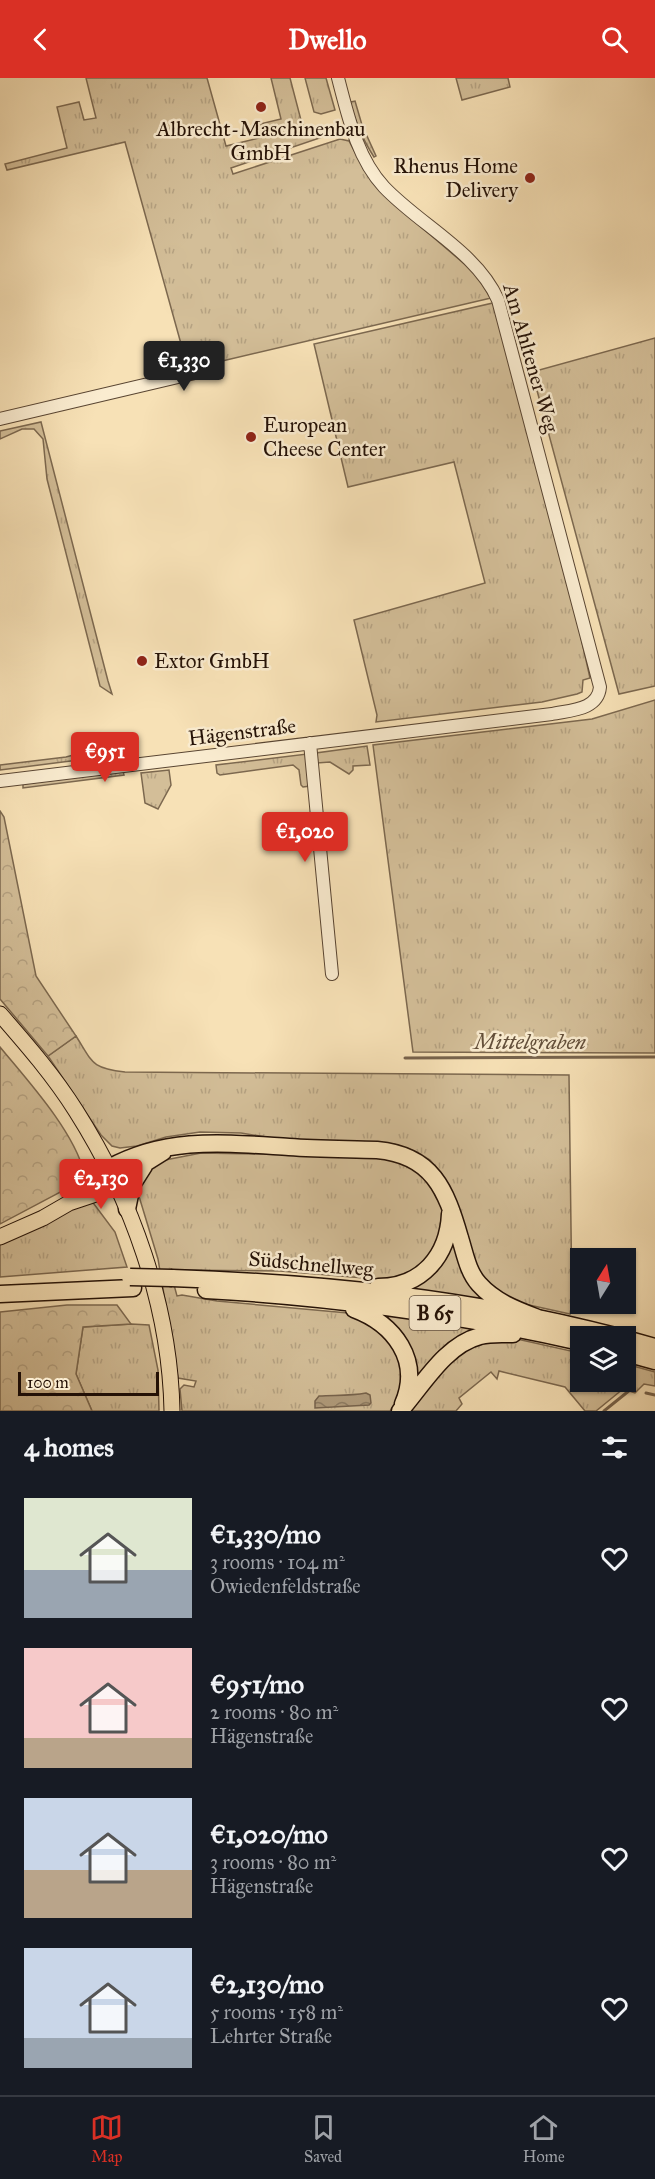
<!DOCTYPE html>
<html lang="en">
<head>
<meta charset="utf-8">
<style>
	:root { --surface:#171b24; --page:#242831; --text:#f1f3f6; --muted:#9ea1a6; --line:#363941; --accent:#d93025 }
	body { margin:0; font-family:"IM FELL Great Primer",serif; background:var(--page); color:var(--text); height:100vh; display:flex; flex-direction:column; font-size:22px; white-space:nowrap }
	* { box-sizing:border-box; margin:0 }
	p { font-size:20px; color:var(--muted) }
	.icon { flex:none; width:33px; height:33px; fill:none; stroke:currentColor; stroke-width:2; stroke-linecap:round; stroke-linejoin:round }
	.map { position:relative; height:1333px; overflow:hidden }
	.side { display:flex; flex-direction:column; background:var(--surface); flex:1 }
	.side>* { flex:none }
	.needle { width:39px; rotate:11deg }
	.fabs { position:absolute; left:570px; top:1170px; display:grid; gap:12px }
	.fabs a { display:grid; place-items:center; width:66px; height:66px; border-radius:0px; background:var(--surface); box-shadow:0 2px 4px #0004; font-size:30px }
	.scale { position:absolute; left:18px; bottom:15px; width:141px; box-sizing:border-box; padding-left:6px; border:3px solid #241106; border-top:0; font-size:16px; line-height:21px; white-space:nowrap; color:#241106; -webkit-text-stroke:4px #faecd0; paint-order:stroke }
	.price { position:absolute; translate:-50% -51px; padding:0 14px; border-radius:6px; background:var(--accent); color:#fff; font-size:20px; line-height:39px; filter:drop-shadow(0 2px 3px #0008) }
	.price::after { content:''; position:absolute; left:50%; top:36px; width:18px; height:14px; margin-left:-9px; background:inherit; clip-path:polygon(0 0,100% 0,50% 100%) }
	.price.current { background:#222; color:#fff }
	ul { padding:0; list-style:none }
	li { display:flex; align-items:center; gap:18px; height:150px; padding:0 24px }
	li span { display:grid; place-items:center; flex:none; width:168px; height:120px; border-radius:0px; color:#555 }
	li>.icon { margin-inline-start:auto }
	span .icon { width:72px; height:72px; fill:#fffc; stroke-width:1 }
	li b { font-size:26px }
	h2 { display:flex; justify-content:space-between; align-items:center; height:72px; padding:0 24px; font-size:26px }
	header { display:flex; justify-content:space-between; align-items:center; height:78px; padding:0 24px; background:var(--accent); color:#fff; font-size:27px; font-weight:800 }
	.tab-bar { display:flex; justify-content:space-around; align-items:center; height:84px; border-top:2px solid var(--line); background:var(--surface); font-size:16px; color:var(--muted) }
	.tab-bar a { display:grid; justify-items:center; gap:3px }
	.tab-bar .current { color:var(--accent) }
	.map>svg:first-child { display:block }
	.grass { fill:url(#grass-tufts); stroke:#7c684f; stroke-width:1.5 }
	.forest { fill:url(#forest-crowns); stroke:#7c684f; stroke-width:1.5 }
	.water { fill:url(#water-waves); stroke:#77634c; stroke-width:1.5 }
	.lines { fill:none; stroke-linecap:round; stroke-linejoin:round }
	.stream { stroke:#77634c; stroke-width:3 }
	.minor-casing { stroke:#594532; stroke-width:14 }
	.major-casing { stroke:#241106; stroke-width:17 }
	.highway-casing { stroke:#241106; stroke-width:19 }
	.minor { stroke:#faecd0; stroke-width:12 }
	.major { stroke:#f7e1b6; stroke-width:15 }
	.highway { stroke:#f7e1b6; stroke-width:16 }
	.highway-bridge-casing { stroke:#241106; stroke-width:19; stroke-linecap:butt }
	.highway-bridge { stroke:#f7e1b6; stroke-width:16 }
	.poi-dot { fill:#8f2418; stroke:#faecd0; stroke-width:2 }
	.labels { text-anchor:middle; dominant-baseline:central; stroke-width:5; stroke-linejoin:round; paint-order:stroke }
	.shield { fill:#faecd0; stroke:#645343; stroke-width:1.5 }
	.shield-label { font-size:20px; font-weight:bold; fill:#241106 }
	.poi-label { font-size:21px; fill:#241106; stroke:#faecd0; text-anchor:start }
	.street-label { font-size:21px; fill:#241106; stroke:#faecd0 }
	.water-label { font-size:22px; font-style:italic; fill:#634f3a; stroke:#faecd0 }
</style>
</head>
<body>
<header><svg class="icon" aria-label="back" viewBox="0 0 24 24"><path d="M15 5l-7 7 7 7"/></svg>Dwello<svg class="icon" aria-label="search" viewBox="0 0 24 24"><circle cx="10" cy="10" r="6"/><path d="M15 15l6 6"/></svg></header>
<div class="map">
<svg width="655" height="1333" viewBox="0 0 655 1333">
	<defs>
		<pattern id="grass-tufts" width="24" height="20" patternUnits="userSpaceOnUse" patternTransform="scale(1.5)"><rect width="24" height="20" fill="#d3be98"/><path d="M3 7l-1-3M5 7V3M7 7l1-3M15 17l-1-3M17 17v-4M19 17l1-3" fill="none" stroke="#b5a282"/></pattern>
		<pattern id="forest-crowns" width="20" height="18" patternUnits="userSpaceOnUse" patternTransform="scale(1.5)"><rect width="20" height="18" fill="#d3be98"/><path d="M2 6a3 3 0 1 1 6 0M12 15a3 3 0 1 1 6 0" fill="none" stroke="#b5a282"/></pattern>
		<pattern id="water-waves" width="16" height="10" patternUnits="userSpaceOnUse" patternTransform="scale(1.5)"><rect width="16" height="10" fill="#af9a7a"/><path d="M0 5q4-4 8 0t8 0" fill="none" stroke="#8e7c62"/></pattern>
	</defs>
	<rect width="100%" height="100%" fill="#f7e1b6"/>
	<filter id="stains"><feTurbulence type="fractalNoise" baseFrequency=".00333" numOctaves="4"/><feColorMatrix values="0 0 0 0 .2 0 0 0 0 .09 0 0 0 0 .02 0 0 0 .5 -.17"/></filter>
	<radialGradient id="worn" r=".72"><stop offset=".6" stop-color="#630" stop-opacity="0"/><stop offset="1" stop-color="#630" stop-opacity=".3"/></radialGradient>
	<!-- grass -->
	<path class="grass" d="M 86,0 L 207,0 L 226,68 L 263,59 L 260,46 L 281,41 L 271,0 L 290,0 L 302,46 C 312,60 325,54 339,50 L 340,53 L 231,90 L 233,96 L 340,61 L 349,63 L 363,89 L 406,136 L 475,195 L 491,220 L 188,291 L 125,64 L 7,92 L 5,86 L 67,70 L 57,29 L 79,24 L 84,42 L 96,40 Z
		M 305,0 L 326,0 L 335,32 L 321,36 L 314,34 Z
		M 456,0 L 508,0 L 510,9 L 462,22 Z
		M 355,23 L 362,47 L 376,78 L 374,79 C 362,60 356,46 350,24 Z
		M 493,225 L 576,537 L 590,600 L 583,602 L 582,614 L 577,616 L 542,624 L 376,644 L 377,637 L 354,542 L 485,505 L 454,384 L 348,409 L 314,266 Z
		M 655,260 L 655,608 L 619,616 L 532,294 Z
		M 41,344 L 108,603 L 112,616 L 100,608 L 47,401 L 43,361 L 34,351 L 22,351 L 0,361 L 0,353 Z
		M 655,622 L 655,975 L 413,974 L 373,667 L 592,641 Z
		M 111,667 L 113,676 L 110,678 L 0,692 L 0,687 L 66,679 Z
		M 367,668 L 370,687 L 353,688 L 353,692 L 349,696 L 330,684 L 317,685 L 316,675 Z
		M 307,676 L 310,708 L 303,709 L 301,707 L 299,692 L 293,687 L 220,697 L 217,695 L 216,687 Z
		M 169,692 L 171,707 L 158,731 L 145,725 L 141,695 Z
		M 123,693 L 124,697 L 23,710 L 23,706 Z
		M 76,958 C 93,985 91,990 125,994 L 569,997 L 572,1225 L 570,1236 L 511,1223 L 478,1195 L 454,1120 L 442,1096 L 430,1082 L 417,1074 L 394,1066 L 291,1063 L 241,1055 L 200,1054 L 166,1059 L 137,1068 L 120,1070 L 112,1068 L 101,1057 L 48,978 Z
		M 201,1075 L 384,1078 L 419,1093 L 438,1116 L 444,1136 L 440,1164 L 415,1194 L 388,1202 L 280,1193 L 170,1192 L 177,1218 L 182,1217 L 217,1223 L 348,1235 L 392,1260 L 404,1298 L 397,1324 L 390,1333 L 182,1333 L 180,1311 L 184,1307 L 194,1309 L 196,1303 L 178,1300 L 158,1181 L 138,1115 L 145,1095 L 160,1083 Z
		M 91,1122 L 115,1154 L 127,1189 L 0,1199 L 0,1166 Z
		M 451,1158 L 486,1218 L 484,1225 L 414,1213 L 415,1204 Z
		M 378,1235 L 478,1248 L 417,1310 Z
		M 131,1246 L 149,1247 L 158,1292 L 159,1333 L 92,1333 L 76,1296 L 83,1249 Z
		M 517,1261 L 580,1275 L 580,1304 L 626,1304 L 626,1286 L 655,1294 L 655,1308 L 644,1306 L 635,1315 L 623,1311 L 596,1333 L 585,1333 L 565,1309 L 499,1293 L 497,1301 L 491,1294 L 459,1320 L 462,1326 L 456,1333 L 409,1333 L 446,1285 L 469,1267 Z"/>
	<!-- forest -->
	<path class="forest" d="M 0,733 L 4,739 L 36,898 L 76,958 L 48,978 L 0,921 Z
		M 0,969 C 28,1003 73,1052 84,1094 L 70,1109 L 0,1146 Z
		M 67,1227 L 117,1227 L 131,1246 L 83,1249 L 76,1296 L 92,1333 L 0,1333 L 0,1234 Z"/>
	<!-- water -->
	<path class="water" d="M 366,1315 L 370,1317 L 371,1325 L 369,1327 L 315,1330 L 315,1323 L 319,1318 C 336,1317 350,1318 366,1315 Z"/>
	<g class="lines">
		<!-- stream -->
		<path class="stream" d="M 405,980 L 655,979
			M 646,1315 L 655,1317
			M 604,1333 L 630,1312"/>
		<!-- minor casing -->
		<g class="minor-casing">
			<path id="minor" d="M 0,341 L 195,295
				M 310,665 L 332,896
				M 0,703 L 552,636 C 571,632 598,632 600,609 L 498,222 C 477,174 420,147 384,109 C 357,80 348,38 338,0"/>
		</g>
		<!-- major casing -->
		<g class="major-casing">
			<path id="major" d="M 0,936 C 27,967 54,998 76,1033 C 132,1121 170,1228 172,1333
				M 71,1123 L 91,1100 L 109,1090
				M 0,1159 L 43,1140 L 69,1125 L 99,1115 L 115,1104"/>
		</g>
		<!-- highway casing -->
		<g class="highway-casing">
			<path id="highway" d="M 109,1090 C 167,1058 225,1065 289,1069 C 318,1071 348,1071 377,1072 C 432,1077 446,1111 460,1160 C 465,1176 468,1194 479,1206 C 495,1224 517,1232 538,1240
				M 115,1104 L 163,1074
				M 127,1131 L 132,1107 L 144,1088
				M 172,1200 C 321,1205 470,1220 615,1258
				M 378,1209 C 422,1209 448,1178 450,1136
				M 206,1212 C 332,1219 457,1236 580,1264
				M 0,1216 L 133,1210
				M 354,1231 C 394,1246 422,1282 403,1326
				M 626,1261 L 655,1269
				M 626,1275 L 655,1283
				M 400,1333 C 423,1307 445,1267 480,1258 C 490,1255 502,1256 513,1256"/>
		</g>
		<!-- minor -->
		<use href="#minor" class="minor"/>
		<!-- major -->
		<use href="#major" class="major"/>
		<!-- highway -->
		<use href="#highway" class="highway"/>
		<!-- highway-bridge casing -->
		<g class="highway-bridge-casing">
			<path id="highway-bridge" d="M 130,1199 L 172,1200"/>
		</g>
		<!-- highway-bridge -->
		<use href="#highway-bridge" class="highway-bridge"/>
	</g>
	<!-- markers -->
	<g class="poi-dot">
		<circle cx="261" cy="29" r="6"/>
		<circle cx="530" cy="100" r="6"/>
		<circle cx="251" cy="359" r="6"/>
		<circle cx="142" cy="583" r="6"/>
	</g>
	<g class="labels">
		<!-- shield labels -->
		<rect class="shield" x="409.5" y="1218" width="51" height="34" rx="4.5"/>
		<g class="shield-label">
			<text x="435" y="1235">B 65</text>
		</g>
		<!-- poi labels -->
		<g class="poi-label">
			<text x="261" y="51" text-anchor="middle">Albrecht-Maschinenbau<tspan x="261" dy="24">GmbH</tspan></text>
			<text x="518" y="88" text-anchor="end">Rhenus Home<tspan x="518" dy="24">Delivery</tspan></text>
			<text x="263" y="347">European<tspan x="263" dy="24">Cheese Center</tspan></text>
			<text x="154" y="583">Extor GmbH</text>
		</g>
		<!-- street labels -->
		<g class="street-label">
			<text transform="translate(531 280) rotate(74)">Am Ahltener Weg</text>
			<text transform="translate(242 654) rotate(-7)">Hägenstraße</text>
			<text transform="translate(311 1186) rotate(5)">Südschnellweg</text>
		</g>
		<!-- water labels -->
		<g class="water-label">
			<text x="530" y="963">Mittelgraben</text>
		</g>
	</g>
	<rect width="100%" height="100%" filter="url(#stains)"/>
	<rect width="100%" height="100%" fill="url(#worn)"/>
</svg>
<div class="fabs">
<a><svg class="needle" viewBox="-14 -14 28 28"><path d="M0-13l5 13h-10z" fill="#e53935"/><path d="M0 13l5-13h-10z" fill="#9ea1a6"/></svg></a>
<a><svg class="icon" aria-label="layers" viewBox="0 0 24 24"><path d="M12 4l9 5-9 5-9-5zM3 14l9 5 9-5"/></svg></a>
</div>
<div class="scale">100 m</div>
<b class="price current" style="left:184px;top:314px">€1,330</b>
<b class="price" style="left:105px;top:705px">€951</b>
<b class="price" style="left:305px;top:785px">€1,020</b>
<b class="price" style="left:101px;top:1132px">€2,130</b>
</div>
<section class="side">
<h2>4 homes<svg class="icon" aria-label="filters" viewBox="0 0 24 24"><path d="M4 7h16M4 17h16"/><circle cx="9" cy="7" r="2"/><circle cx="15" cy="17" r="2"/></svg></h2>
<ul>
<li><span style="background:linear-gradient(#dfe7d0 60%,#9aa5b1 0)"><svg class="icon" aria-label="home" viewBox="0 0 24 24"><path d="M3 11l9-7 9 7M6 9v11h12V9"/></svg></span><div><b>€1,330/mo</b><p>3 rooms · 104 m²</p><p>Owiedenfeldstraße</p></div><svg class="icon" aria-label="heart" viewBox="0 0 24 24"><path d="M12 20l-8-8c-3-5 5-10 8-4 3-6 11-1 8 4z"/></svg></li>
<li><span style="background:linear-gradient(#f6c9c9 75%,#b9a48a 0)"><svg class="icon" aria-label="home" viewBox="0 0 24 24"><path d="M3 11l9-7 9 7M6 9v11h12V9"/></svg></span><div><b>€951/mo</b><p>2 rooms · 80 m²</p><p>Hägenstraße</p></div><svg class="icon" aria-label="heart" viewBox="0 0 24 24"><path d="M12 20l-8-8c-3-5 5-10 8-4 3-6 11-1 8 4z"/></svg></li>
<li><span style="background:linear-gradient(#c9d6e8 60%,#b9a48a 0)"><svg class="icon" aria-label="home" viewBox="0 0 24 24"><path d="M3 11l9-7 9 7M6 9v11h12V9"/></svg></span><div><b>€1,020/mo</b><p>3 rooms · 80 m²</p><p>Hägenstraße</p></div><svg class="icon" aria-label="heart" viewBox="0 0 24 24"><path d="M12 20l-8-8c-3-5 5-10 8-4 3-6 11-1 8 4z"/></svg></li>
<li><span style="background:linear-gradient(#c9d6e8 75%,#9aa5b1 0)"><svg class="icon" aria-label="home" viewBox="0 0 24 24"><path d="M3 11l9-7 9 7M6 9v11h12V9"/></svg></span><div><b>€2,130/mo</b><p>5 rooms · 158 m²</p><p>Lehrter Straße</p></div><svg class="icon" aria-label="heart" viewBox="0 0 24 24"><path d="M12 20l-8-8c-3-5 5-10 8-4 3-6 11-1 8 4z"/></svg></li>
</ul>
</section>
<nav class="tab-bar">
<a class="current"><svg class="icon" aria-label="map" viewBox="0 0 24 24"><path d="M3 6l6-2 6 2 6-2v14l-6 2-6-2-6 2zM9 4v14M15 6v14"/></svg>Map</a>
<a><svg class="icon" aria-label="saved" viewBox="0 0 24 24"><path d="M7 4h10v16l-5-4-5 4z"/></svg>Saved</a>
<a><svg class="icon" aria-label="home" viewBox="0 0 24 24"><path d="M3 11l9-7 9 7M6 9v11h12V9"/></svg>Home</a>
</nav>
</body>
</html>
